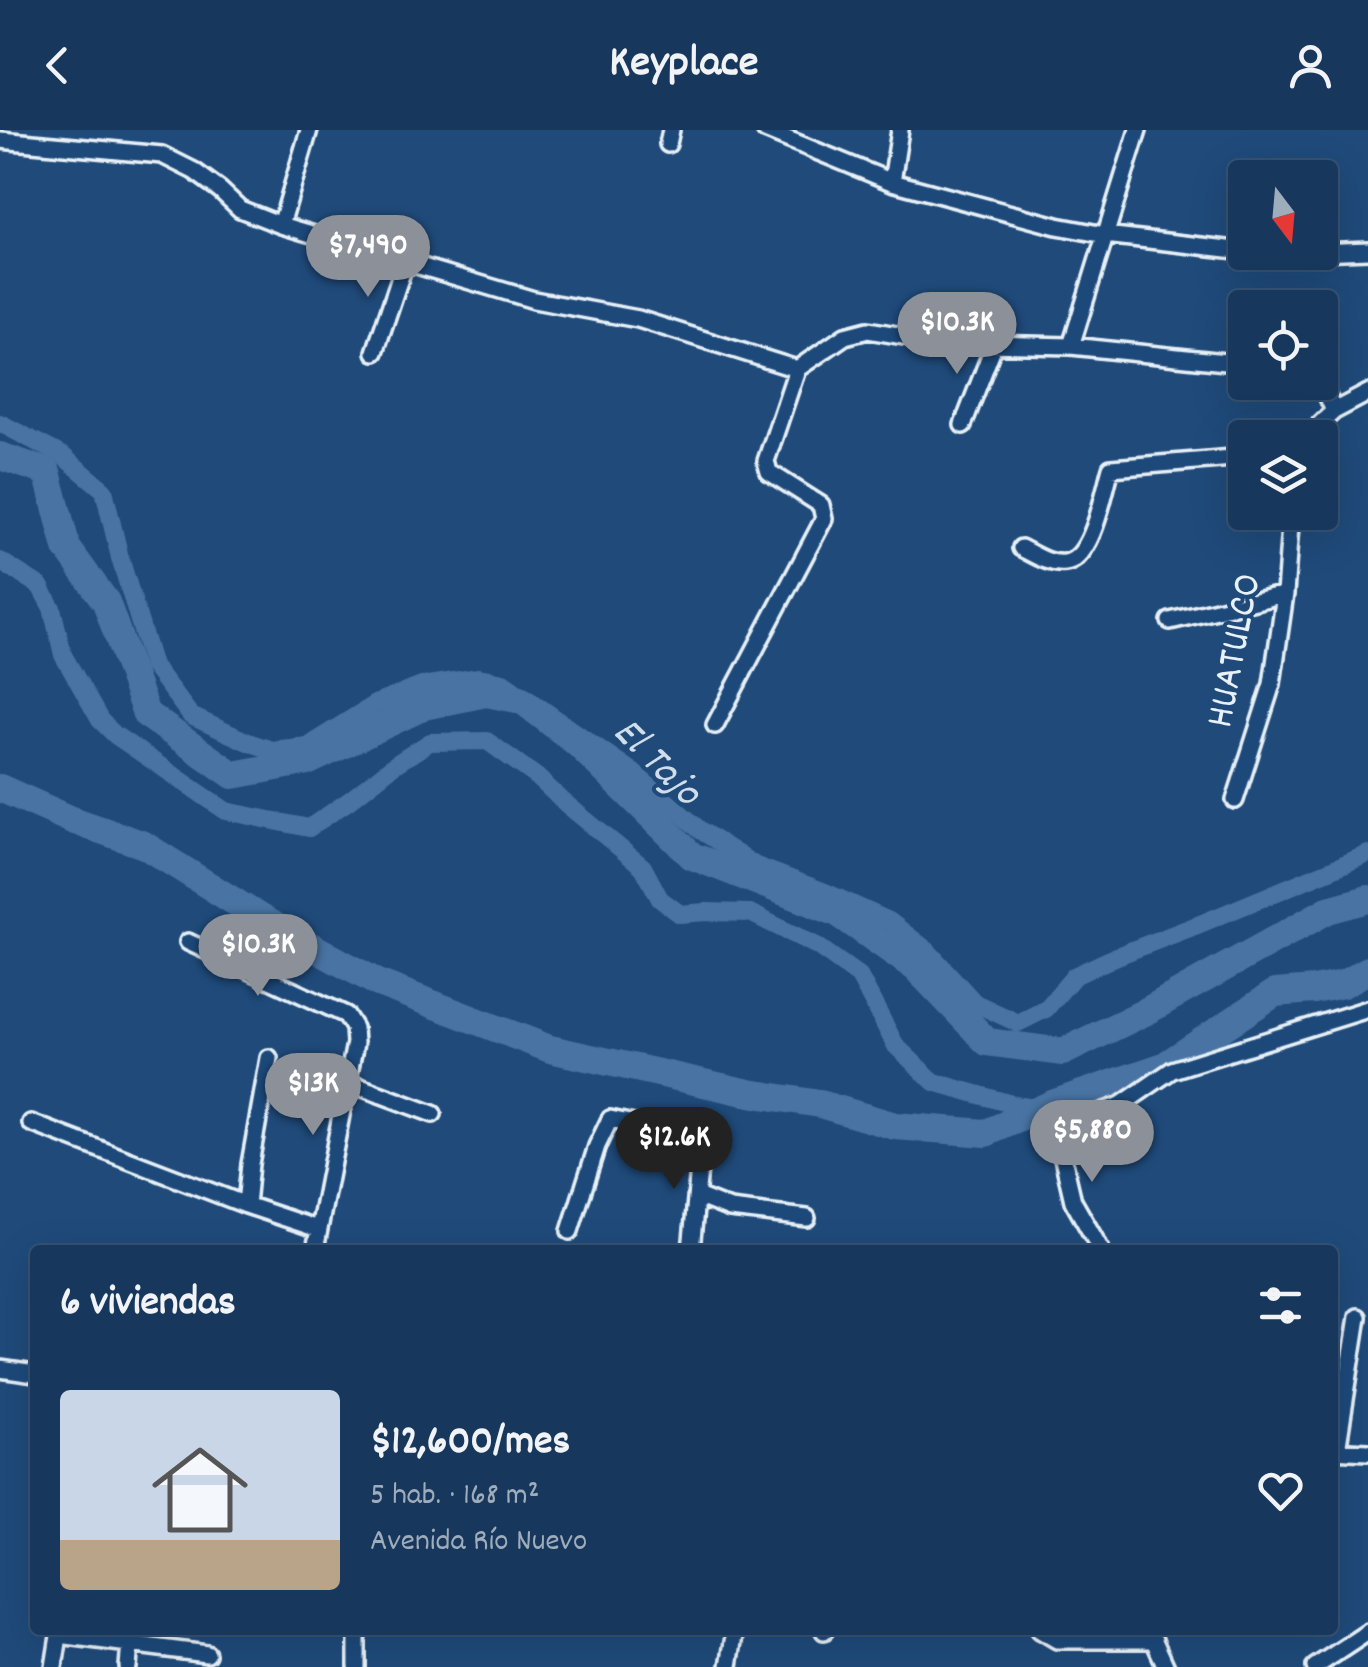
<!DOCTYPE html>
<html lang="es">
<head>
<meta charset="utf-8">
<style>
	:root { --surface:#17385c; --page:#244365; --text:#f1f3f6; --muted:#9eacbb; --line:#365272; --accent:#8c9099 }
	body { margin:0; font-family:Dekko,sans-serif; background:var(--page); color:var(--text); height:100vh; display:flex; flex-direction:column; font-size:38px; white-space:nowrap }
	* { box-sizing:border-box; margin:0 }
	p { font-size:32px; color:var(--muted) }
	.icon { flex:none; width:55px; height:55px; fill:none; stroke:currentColor; stroke-width:2; stroke-linecap:round; stroke-linejoin:round }
	.map { position:relative; flex:1; overflow:hidden }
	.side { position:absolute; left:30px; top:1115px; width:1308px; height:390px; display:flex; flex-direction:column; background:var(--surface); border-radius:10px; box-shadow:0 10px 40px #0002,0 0 0 2px var(--line) }
	.side>* { flex:none }
	.needle { width:65px; rotate:164deg }
	.fabs { position:absolute; left:1228px; top:30px; display:grid; gap:20px }
	.fabs a { display:grid; place-items:center; width:110px; height:110px; border-radius:10px; background:var(--surface); box-shadow:0 10px 40px #0002,0 0 0 2px var(--line); font-size:50px }
	.price { position:absolute; translate:-50% -85px; padding:0 22px; border-radius:35px; background:var(--accent); color:#fff; font-size:32px; line-height:65px; filter:drop-shadow(0 2px 5px #0008) }
	.price::after { content:''; position:absolute; left:50%; top:60px; width:30px; height:22px; margin-left:-15px; background:inherit; clip-path:polygon(0 0,100% 0,50% 100%) }
	.price.current { background:#222; color:#fff }
	ul { padding:0; list-style:none }
	li { display:flex; align-items:center; gap:30px; height:250px; padding:0 30px }
	li+li { border-top:2px solid var(--line) }
	li span { display:grid; place-items:center; flex:none; width:280px; height:200px; border-radius:10px; color:#555 }
	li>.icon { margin-inline-start:auto }
	span .icon { width:120px; height:120px; fill:#fffc; stroke-width:1 }
	li b { font-size:42px }
	h2 { display:flex; justify-content:space-between; align-items:center; height:120px; padding:0 30px; font-size:42px }
	header { display:flex; justify-content:space-between; align-items:center; height:130px; padding:0 30px; background:var(--surface); font-size:45px; font-weight:700 }
	.map>svg:first-child { display:block }
	.lines { fill:none; stroke-linecap:round; stroke-linejoin:round }
	.canal { stroke:#4873a2; stroke-width:18 }
	.river { stroke:#4873a2; stroke-width:28 }
	.minor-casing { stroke:#e8f1f8; stroke-width:22 }
	.minor { stroke:#1f4a7a; stroke-width:15 }
	.labels { text-anchor:middle; dominant-baseline:central; stroke-width:8; stroke-linejoin:round; paint-order:stroke }
	.street-label { font-size:40px; fill:#e8f1f8; stroke:#1f4a7a }
	.water-label { font-size:42px; font-style:italic; fill:#d0deeb; stroke:#1f4a7a }
</style>
</head>
<body>
<header><svg class="icon" aria-label="back" viewBox="0 0 24 24"><path d="M15 5l-7 7 7 7"/></svg>Keyplace<svg class="icon" aria-label="person" viewBox="0 0 24 24"><circle cx="12" cy="8" r="4"/><path d="M4 21q1-7 8-7t8 7"/></svg></header>
<div class="map">
<svg width="1368" height="1537" viewBox="0 0 1368 1537">
	<rect width="100%" height="100%" fill="#1f4a7a"/>
	<filter id="ink" filterUnits="userSpaceOnUse"><feTurbulence type="fractalNoise" baseFrequency=".01" numOctaves="2"/><feDisplacementMap in="SourceGraphic" scale="20" xChannelSelector="R" yChannelSelector="G"/><feConvolveMatrix kernelMatrix="1 2 1 2 8 2 1 2 1" color-interpolation-filters="sRGB"/></filter>
	<g filter="url(#ink)">
		<g class="lines">
			<!-- canal -->
			<path class="canal" d="M 0,293 L 63,326 L 104,360 L 120,428 L 153,536 L 191,586 L 248,612 L 272,620 L 308,616 L 375,574 L 422,556 L 479,547 L 503,552 L 634,643 L 700,700 L 756,736 L 825,762 L 889,791 L 928,821 L 975,873 L 1018,893 L 1046,879 L 1074,846 L 1117,826 L 1200,794 L 1368,724
				M 0,431 L 40,456 L 52,478 L 63,525 L 100,590 L 115,605 L 226,681 L 309,698 L 350,670 L 394,635 L 430,612 L 487,611 L 537,647 L 565,673 L 643,737 L 660,769 L 680,784 L 706,782 L 750,783 L 817,816 L 859,846 L 896,916 L 934,952 L 1015,975 L 1041,979"/>
			<!-- river -->
			<path class="river" d="M 0,326 L 47,342 L 67,418 L 106,472 L 146,584 L 233,645 L 309,631 L 424,576 L 486,563 L 522,570 L 577,613 L 692,726 L 838,783 L 916,838 L 987,912 L 1063,922 L 1143,883 L 1328,780 L 1368,769
				M 0,658 L 72,690 L 144,715 L 262,789 L 378,853 L 550,919 L 749,963 L 820,974 L 895,996 L 986,1003 L 1052,974 L 1164,936 L 1275,863 L 1314,860 L 1343,854 L 1368,840"/>
			<!-- minor casing -->
			<g class="minor-casing">
				<path id="minor" d="M 765,0 L 892,52 L 1057,96 L 1105,105 L 1245,121
					M 0,10 L 162,25 L 194,41 L 220,60 L 240,79 L 281,95 L 534,170 L 638,189 L 797,239 L 845,206 L 868,200 L 945,213 L 1071,216 L 1245,234
					M 668,14 L 671,0
					M 892,52 L 900,0
					M 281,95 L 309,0
					M 1257,122 L 1270,124 L 1368,120
					M 1071,216 L 1138,0
					M 375,222 L 405,133
					M 1320,250 L 1334,281
					M 963,295 L 994,215
					M 1305,308 L 1334,281 L 1368,263
					M 1021,418 C 1035,425 1049,435 1065,433 C 1093,430 1104,361 1111,338 L 1245,327
					M 1170,491 L 1285,464
					M 715,595 L 824,389 L 821,375 L 769,342 L 766,331 L 797,239
					M 1235,670 L 1272,554 L 1285,464 L 1291,382
					M 188,812 L 346,885 L 354,898 L 355,913 L 315,1120
					M 347,952 L 433,984
					M 31,993 L 246,1075 L 318,1099
					M 697,1066 L 730,1079 L 807,1088
					M 246,1075 L 250,1034 L 269,928
					M 570,1101 L 597,1016 L 610,989 L 702,1008 L 691,1120
					M 1101,1120 L 1073,1071 L 1056,998 L 1121,975 L 1172,940 L 1368,879
					M 0,1239 L 35,1244
					M 1332,1320 L 1368,1322
					M 1337,1321 L 1358,1187
					M 1040,1500 L 1057,1510 L 1154,1510
					M 824,1501 L 825,1500
					M 1151,1504 L 1166,1537
					M 59,1505 L 207,1524
					M 729,1536 L 735,1500
					M 54,1537 L 60,1500
					M 128,1537 L 130,1513
					M 357,1537 L 357,1500
					M 1315,1537 L 1368,1502"/>
			</g>
			<!-- minor -->
			<use href="#minor" class="minor"/>
		</g>
	</g>
	<g class="labels">
		<!-- street labels -->
		<g class="street-label">
			<text transform="translate(1237 521) rotate(-79)">HUATULCO</text>
		</g>
		<!-- water labels -->
		<g class="water-label">
			<text transform="translate(655 634) rotate(45)">El Tajo</text>
		</g>
	</g>
</svg>
<div class="fabs">
<a><svg class="needle" viewBox="-14 -14 28 28"><path d="M0-13l5 13h-10z" fill="#e53935"/><path d="M0 13l5-13h-10z" fill="#9eacbb"/></svg></a>
<a><svg class="icon" aria-label="locate" viewBox="0 0 24 24"><circle cx="12" cy="12" r="6"/><path d="M12 2v4M12 18v4M2 12h4M18 12h4"/></svg></a>
<a><svg class="icon" aria-label="layers" viewBox="0 0 24 24"><path d="M12 4l9 5-9 5-9-5zM3 14l9 5 9-5"/></svg></a>
</div>
<b class="price" style="left:368px;top:170px">$7,490</b>
<b class="price" style="left:957px;top:247px">$10.3K</b>
<b class="price" style="left:258px;top:869px">$10.3K</b>
<b class="price" style="left:313px;top:1008px">$13K</b>
<b class="price" style="left:1092px;top:1055px">$5,880</b>
<b class="price current" style="left:674px;top:1062px">$12.6K</b>
<section class="side">
<h2>6 viviendas<svg class="icon" aria-label="filters" viewBox="0 0 24 24"><path d="M4 7h16M4 17h16"/><circle cx="9" cy="7" r="2"/><circle cx="15" cy="17" r="2"/></svg></h2>
<ul>
<li><span style="background:linear-gradient(#c9d6e8 75%,#b9a48a 0)"><svg class="icon" aria-label="home" viewBox="0 0 24 24"><path d="M3 11l9-7 9 7M6 9v11h12V9"/></svg></span><div><b>$12,600/mes</b><p>5 hab. · 168 m²</p><p>Avenida Río Nuevo</p></div><svg class="icon" aria-label="heart" viewBox="0 0 24 24"><path d="M12 20l-8-8c-3-5 5-10 8-4 3-6 11-1 8 4z"/></svg></li>
</ul>
</section>
</div>
</body>
</html>
